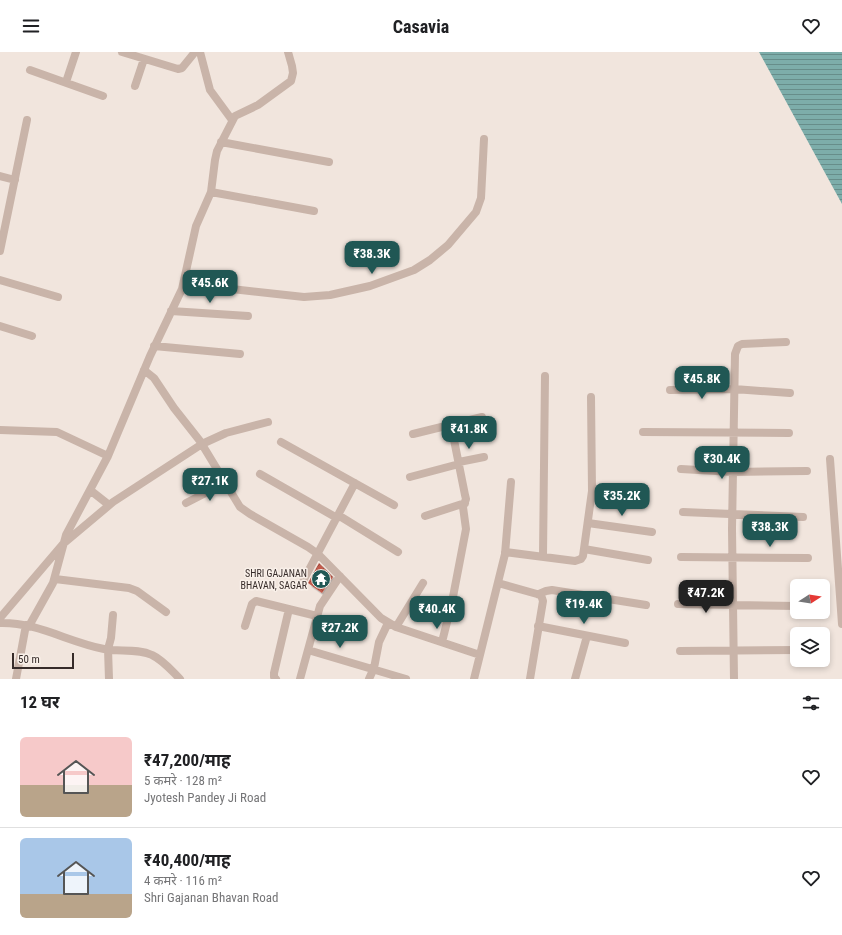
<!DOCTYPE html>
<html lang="hi">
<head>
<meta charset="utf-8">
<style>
	:root { --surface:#fff; --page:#f2f2f2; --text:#202124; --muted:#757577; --line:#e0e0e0; --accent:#205754 }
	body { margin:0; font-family:"Roboto Condensed","Noto Sans Devanagari",sans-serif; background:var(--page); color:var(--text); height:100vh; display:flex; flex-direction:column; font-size:15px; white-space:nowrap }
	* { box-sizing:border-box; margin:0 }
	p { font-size:13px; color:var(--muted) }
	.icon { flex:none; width:22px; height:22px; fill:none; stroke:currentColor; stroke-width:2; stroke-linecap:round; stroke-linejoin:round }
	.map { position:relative; height:627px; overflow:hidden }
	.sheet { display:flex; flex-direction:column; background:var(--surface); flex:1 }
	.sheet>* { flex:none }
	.needle { width:26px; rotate:78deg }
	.fabs { position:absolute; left:790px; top:527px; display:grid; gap:8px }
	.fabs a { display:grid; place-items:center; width:40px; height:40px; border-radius:6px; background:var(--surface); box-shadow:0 2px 6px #0003; font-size:20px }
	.scale { position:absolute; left:12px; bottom:10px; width:62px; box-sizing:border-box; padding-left:4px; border:2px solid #362b29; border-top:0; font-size:11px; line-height:14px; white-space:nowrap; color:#362b29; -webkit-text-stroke:3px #f9f0e9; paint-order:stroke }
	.price { position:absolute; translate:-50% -34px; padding:0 9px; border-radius:8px; background:var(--accent); color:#fff; font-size:13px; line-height:26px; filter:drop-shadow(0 1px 2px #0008) }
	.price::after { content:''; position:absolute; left:50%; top:24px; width:12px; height:9px; margin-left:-6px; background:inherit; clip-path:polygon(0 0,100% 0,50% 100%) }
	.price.on { background:#222; color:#fff }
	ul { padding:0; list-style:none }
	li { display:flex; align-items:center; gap:12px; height:100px; padding:0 20px }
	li+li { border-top:1px solid var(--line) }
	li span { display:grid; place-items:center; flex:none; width:112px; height:80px; border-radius:6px; color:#555 }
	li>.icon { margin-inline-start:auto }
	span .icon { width:48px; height:48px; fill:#fffc; stroke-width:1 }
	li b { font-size:17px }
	h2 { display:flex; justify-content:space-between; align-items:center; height:48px; padding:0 20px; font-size:17px }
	header { display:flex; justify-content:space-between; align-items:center; height:52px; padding:0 20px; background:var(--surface); font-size:18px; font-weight:700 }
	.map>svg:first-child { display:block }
	.water { fill:url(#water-rules) }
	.building { fill:url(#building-cross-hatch); filter:url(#shadow) }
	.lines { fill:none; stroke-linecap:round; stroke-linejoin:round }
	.street { stroke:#c9b4a9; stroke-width:8 }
	.labels { text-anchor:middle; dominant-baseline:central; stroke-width:3; stroke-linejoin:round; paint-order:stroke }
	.poi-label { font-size:10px; fill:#362b29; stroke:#f9f0e9; text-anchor:end }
</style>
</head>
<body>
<header><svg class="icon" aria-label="menu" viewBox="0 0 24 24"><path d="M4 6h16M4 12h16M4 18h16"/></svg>Casavia<svg class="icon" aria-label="heart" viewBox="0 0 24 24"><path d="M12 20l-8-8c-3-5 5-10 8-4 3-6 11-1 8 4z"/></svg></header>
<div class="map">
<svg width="842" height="627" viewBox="0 0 842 627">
	<defs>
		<pattern id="water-rules" width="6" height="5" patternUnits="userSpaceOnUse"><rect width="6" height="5" fill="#7dadaa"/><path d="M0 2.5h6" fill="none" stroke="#678d8a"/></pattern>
		<pattern id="building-cross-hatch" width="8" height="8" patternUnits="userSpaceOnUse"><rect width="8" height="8" fill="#c25a4b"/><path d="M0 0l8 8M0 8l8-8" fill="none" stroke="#9e4b3e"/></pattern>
		<filter id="shadow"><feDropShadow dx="3.5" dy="3.5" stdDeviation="0" flood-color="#0004"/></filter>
	</defs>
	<rect width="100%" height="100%" fill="#f1e5dd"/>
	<!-- water -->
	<path class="water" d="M 759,0 L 842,0 L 842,152 Z"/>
	<!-- building -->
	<path class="building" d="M 319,511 L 333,525 L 322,541 L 308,531 Z"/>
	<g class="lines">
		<!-- street -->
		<path class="street" d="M 122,0 L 178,17 L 182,16 L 195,0
			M 200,0 L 210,38 L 232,68
			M 30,18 L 103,44
			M 66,30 L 76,0
			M 135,34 L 144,7
			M 221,90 L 329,110
			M 0,124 L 15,128
			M 211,140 L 314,159
			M 0,199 L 27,68
			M 0,228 L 58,245
			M 183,234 L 223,236 L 304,245 L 330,243 L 370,234 L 414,218 L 430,208 L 448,193 L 476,160 L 481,146 L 484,87
			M 171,259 L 248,264
			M 0,274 L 32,284
			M 154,294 L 240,302
			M 144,318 L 154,326 L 174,356 L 200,389 L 240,455 L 250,462 L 308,495 L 318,502 L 381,566 L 396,575 L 480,603
			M 670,338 L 734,337 L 790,341
			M 0,378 L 57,380 L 108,404
			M 643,380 L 789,381
			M 413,382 L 482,365
			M 281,390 L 394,453
			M 830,407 L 842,572
			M 459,410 L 484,405
			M 681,417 L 733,420 L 807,419
			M 260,422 L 337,466
			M 410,425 L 459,412
			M 90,438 L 109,453
			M 186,451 L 225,431
			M 683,460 L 803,465
			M 338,463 L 398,500
			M 425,464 L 465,451
			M 588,471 L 652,480
			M 584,497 L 648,508
			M 505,500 L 575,509 L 581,507 L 583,504 L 592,439 L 591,345
			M 543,504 L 545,324
			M 681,505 L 808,506
			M 55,527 L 129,536 L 137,539 L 166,560
			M 302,531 L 355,431
			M 498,531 L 537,542 L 541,543 L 543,549 L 530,627
			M 539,542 L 546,539 L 552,538 L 646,553
			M 678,552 L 797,554
			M 0,566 L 63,492 L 113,450 L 202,392 L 226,381 L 268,370
			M 0,571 C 37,570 68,590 104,597 C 119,600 138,596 152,603 C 163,608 172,619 180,627
			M 29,574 L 53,531 L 66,483 L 108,404 L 150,304 L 182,237 L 196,174 L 211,140 L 215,108 L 217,99 L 235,64 L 258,53 L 291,29 L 293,21 L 292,14 L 288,0
			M 245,574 L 252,552 L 256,549 L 317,564
			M 538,574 L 625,591
			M 396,575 L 423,531
			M 442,590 L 452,550 L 466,477 L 463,455 L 466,447 L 465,443 L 451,373
			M 308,598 L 406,627
			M 680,599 L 797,598
			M 16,627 L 26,573
			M 109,627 L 108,597 L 111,586 L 113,563
			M 276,627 L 274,625 L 274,621 L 289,557
			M 300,627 L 320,554 L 340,524
			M 369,627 L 374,616 L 379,590 L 388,571
			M 474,627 L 505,502 L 511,430
			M 575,627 L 587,584
			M 734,627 L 732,477 L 735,302 L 738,294 L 742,292 L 786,290"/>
	</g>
	<!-- icons -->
	<defs>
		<g id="temple-disc" transform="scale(1)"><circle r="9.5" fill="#205754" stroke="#f9f0e9"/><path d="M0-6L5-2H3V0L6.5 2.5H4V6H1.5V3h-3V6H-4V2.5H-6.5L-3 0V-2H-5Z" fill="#fff"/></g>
	</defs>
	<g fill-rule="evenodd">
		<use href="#temple-disc" x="321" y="527"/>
	</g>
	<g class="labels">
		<!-- poi labels -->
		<g class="poi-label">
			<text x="307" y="521">SHRI GAJANAN<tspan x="307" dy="12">BHAVAN, SAGAR</tspan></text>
		</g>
	</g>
</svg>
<div class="fabs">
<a><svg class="needle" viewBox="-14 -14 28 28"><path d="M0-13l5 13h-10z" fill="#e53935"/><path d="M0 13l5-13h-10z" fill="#757577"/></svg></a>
<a><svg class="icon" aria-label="layers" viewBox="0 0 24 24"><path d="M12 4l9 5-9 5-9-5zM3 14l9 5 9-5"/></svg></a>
</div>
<div class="scale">50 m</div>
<b class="price" style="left:372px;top:223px">₹38.3K</b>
<b class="price" style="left:210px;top:252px">₹45.6K</b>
<b class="price" style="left:702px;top:348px">₹45.8K</b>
<b class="price" style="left:469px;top:398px">₹41.8K</b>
<b class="price" style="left:722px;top:428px">₹30.4K</b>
<b class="price" style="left:210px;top:450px">₹27.1K</b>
<b class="price" style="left:622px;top:465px">₹35.2K</b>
<b class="price" style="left:770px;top:496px">₹38.3K</b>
<b class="price on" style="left:706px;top:562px">₹47.2K</b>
<b class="price" style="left:584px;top:573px">₹19.4K</b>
<b class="price" style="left:437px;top:578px">₹40.4K</b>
<b class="price" style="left:340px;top:597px">₹27.2K</b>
</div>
<section class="sheet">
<h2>12 घर<svg class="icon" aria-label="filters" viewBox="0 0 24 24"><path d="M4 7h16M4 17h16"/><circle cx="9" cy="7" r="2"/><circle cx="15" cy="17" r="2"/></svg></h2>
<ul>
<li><span style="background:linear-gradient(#f6c9c9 60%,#b9a48a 0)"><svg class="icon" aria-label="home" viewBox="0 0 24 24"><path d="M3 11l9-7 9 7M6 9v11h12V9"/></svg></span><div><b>₹47,200/माह</b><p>5 कमरे · 128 m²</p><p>Jyotesh Pandey Ji Road</p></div><svg class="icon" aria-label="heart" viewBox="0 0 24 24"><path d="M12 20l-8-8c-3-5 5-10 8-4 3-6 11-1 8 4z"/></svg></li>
<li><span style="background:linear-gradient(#a9c7e8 70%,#b9a48a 0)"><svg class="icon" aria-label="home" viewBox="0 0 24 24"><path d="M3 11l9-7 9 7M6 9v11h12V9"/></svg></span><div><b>₹40,400/माह</b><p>4 कमरे · 116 m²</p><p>Shri Gajanan Bhavan Road</p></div><svg class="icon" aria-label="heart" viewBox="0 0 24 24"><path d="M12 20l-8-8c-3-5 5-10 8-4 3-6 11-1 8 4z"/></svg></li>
</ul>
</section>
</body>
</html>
